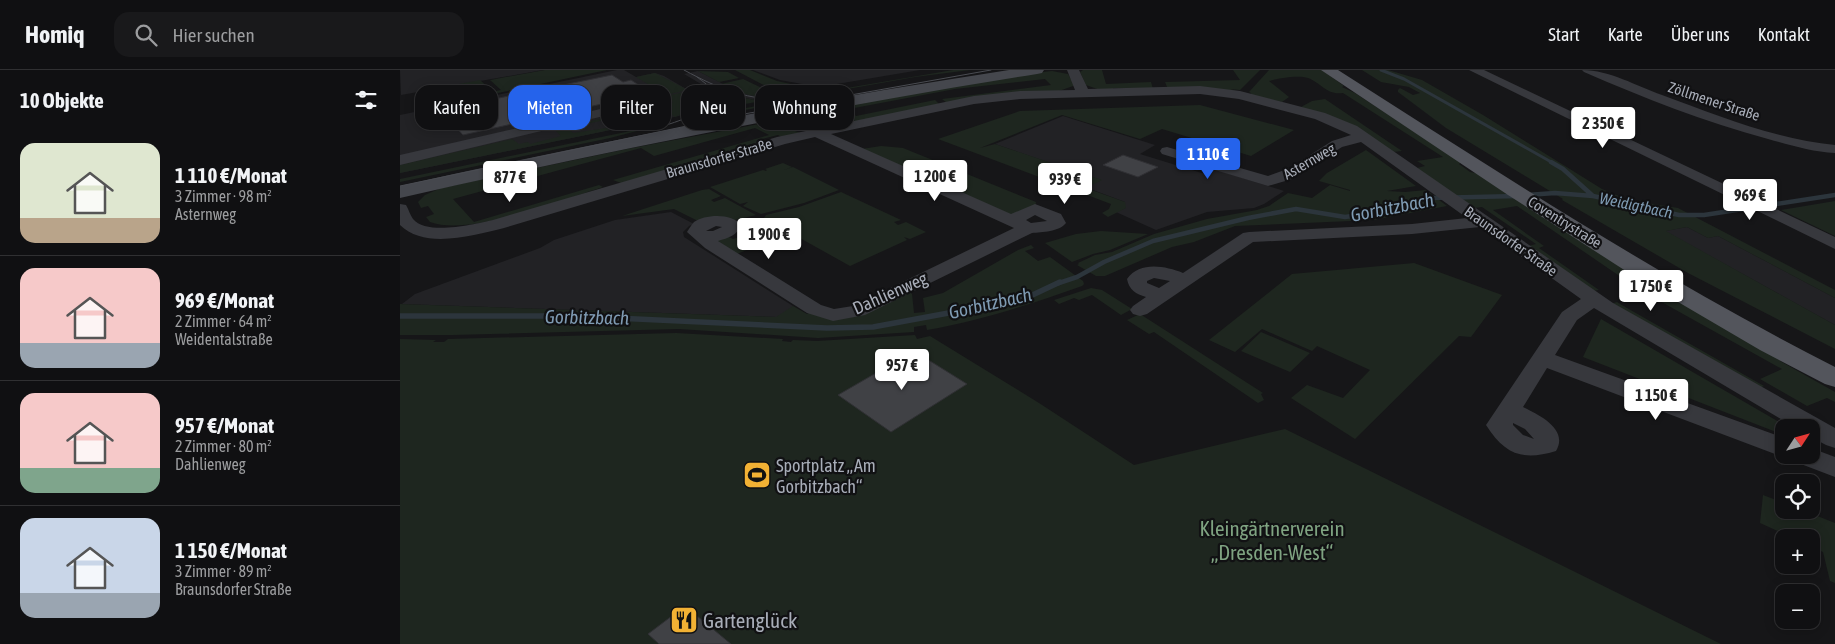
<!DOCTYPE html>
<html lang="de">
<head>
<meta charset="utf-8">
<style>
	:root { --surface:#101012; --page:#19191b; --text:#f1f3f6; --muted:#9c9d9f; --line:#303032; --accent:#2563eb }
	body { margin:0; font-family:"Asap Condensed",sans-serif; background:var(--page); color:var(--text); height:100vh; display:flex; flex-direction:column; font-size:19px; white-space:nowrap }
	* { box-sizing:border-box; margin:0 }
	p { font-size:16px; color:var(--muted) }
	.icon { flex:none; width:28px; height:28px; fill:none; stroke:currentColor; stroke-width:2; stroke-linecap:round; stroke-linejoin:round }
	.map { position:relative; flex:1; overflow:hidden }
	.details { display:flex; flex-direction:column; background:var(--surface); width:400px }
	.details>* { flex:none }
	.guide { position:absolute; left:15px; top:15px; width:475px; height:45px; display:flex; gap:10px }
	.needle { width:32px; rotate:54deg }
	.controls { position:absolute; left:1375px; top:349px; display:grid; gap:10px }
	.controls a { display:grid; place-items:center; width:45px; height:45px; border-radius:10px; background:var(--surface); box-shadow:0 2px 12px #0003,0 0 0 1px var(--line); font-size:25px }
	.price { position:absolute; translate:-50% -42px; padding:0 11px; border-radius:5px; background:#fff; color:#222; font-size:16px; line-height:32px; filter:drop-shadow(0 1px 2px #0008) }
	.price::after { content:''; position:absolute; left:50%; top:30px; width:15px; height:11px; margin-left:-8px; background:inherit; clip-path:polygon(0 0,100% 0,50% 100%) }
	.price.selected { background:var(--accent); color:#fff }
	ul { padding:0; list-style:none }
	li { display:flex; align-items:center; gap:15px; height:125px; padding:0 20px }
	li+li { border-top:1px solid var(--line) }
	li span { display:grid; place-items:center; flex:none; width:140px; height:100px; border-radius:15px; color:#555 }
	li>.icon { margin-inline-start:auto }
	span .icon { width:60px; height:60px; fill:#fffc; stroke-width:1 }
	li b { font-size:21px }
	h2 { display:flex; justify-content:space-between; align-items:center; height:60px; padding:0 20px; font-size:21px }
	.pill { padding:0 18px; border-radius:15px; background:var(--surface); box-shadow:0 2px 12px #0003,0 0 0 1px var(--line); font-size:18px; line-height:45px }
	.pill.selected { background:var(--accent); color:#fff }
	header { display:flex; align-items:center; gap:30px; box-sizing:border-box; height:70px; padding:0 25px; background:var(--surface); border-bottom:1px solid var(--line) }
	header strong { font-size:24px }
	nav { display:flex; gap:28px; margin-inline-start:auto; font-size:18px }
	.search { width:350px; height:45px; background:var(--page); display:flex; align-items:center; gap:12px; box-sizing:border-box; padding:0 18px; border-radius:15px; color:var(--muted); font-size:19px }
	main { display:flex; flex:1; min-height:0 }
	.map>svg:first-child { display:block }
	.built { fill:#222225 }
	.green { fill:#1e261f }
	.lines { fill:none; stroke-linecap:round; stroke-linejoin:round }
	.stream-far2 { stroke:#2c353c; stroke-width:3 }
	.stream-far1 { stroke:#2c353c; stroke-width:4.5 }
	.stream { stroke:#2c353c; stroke-width:5.5 }
	.building { fill:#404145; stroke:#303034 }
	.street { fill:#37383d; fill-rule:evenodd }
	.secondary { fill:#45474d; fill-rule:evenodd }
	.primary { fill:#53555c; fill-rule:evenodd }
	.tram { stroke:#4a4c52; stroke-width:1 }
	.labels { text-anchor:middle; dominant-baseline:central; stroke-width:4.5; stroke-linejoin:round; paint-order:stroke }
	.far-street-label { font-size:15px; fill:#a8adb8; stroke:#111113 }
	.far-water-label { font-size:16px; font-style:italic; fill:#7f9bb3; stroke:#111113 }
	.street-label { font-size:18px; fill:#a8adb8; stroke:#111113 }
	.poi-label { font-size:18px; fill:#a8adb8; stroke:#111113; text-anchor:start }
	.water-label { font-size:19px; font-style:italic; fill:#7f9bb3; stroke:#111113 }
	.near-park-label { font-size:21px; fill:#7fa381; stroke:#111113 }
	.near-poi-label { font-size:21px; fill:#a8adb8; stroke:#111113; text-anchor:start }
</style>
</head>
<body>
<header>
<strong>Homiq</strong>
<div class="search"><svg class="icon" aria-label="search" viewBox="0 0 24 24"><circle cx="10" cy="10" r="6"/><path d="M15 15l6 6"/></svg>Hier suchen</div>
<nav><a>Start</a><a>Karte</a><a>Über uns</a><a>Kontakt</a></nav>
</header>
<main>
<section class="details">
<h2>10 Objekte<svg class="icon" aria-label="filters" viewBox="0 0 24 24"><path d="M4 7h16M4 17h16"/><circle cx="9" cy="7" r="2"/><circle cx="15" cy="17" r="2"/></svg></h2>
<ul>
<li><span style="background:linear-gradient(#dfe7d0 75%,#b9a48a 0)"><svg class="icon" aria-label="home" viewBox="0 0 24 24"><path d="M3 11l9-7 9 7M6 9v11h12V9"/></svg></span><div><b>1 110 €/Monat</b><p>3 Zimmer · 98 m²</p><p>Asternweg</p></div></li>
<li><span style="background:linear-gradient(#f6c9c9 75%,#9aa5b1 0)"><svg class="icon" aria-label="home" viewBox="0 0 24 24"><path d="M3 11l9-7 9 7M6 9v11h12V9"/></svg></span><div><b>969 €/Monat</b><p>2 Zimmer · 64 m²</p><p>Weidentalstraße</p></div></li>
<li><span style="background:linear-gradient(#f6c9c9 75%,#7fa58c 0)"><svg class="icon" aria-label="home" viewBox="0 0 24 24"><path d="M3 11l9-7 9 7M6 9v11h12V9"/></svg></span><div><b>957 €/Monat</b><p>2 Zimmer · 80 m²</p><p>Dahlienweg</p></div></li>
<li><span style="background:linear-gradient(#c9d6e8 75%,#9aa5b1 0)"><svg class="icon" aria-label="home" viewBox="0 0 24 24"><path d="M3 11l9-7 9 7M6 9v11h12V9"/></svg></span><div><b>1 150 €/Monat</b><p>3 Zimmer · 89 m²</p><p>Braunsdorfer Straße</p></div></li>
</ul>
</section>
<div class="map">
<svg width="1435" height="574" viewBox="0 0 1435 574">
	<rect width="100%" height="100%" fill="#161618"/>
	<!-- built -->
	<path class="built" d="M 0,0 L 143,0 L 1,25 Z
		M 217,0 L 224,0 L 236,7 L 255,3 L 264,6 L 293,23 L 297,32 L 287,42 L 279,46 L 0,103 L 0,45 Z
		M 353,0 L 520,0 L 419,17 L 380,10 Z
		M 298,1 L 337,21 L 381,27 L 361,31 L 327,25 L 309,41 L 289,45 L 298,40 L 309,29 L 309,22 L 306,17 L 284,4 Z
		M 663,46 L 755,75 L 740,84 L 805,104 L 814,99 L 884,121 L 864,134 L 854,138 L 807,142 L 756,160 L 716,142 L 725,138 L 725,132 L 685,117 L 701,110 L 595,74 Z
		M 271,142 L 294,154 L 289,156 L 283,162 L 284,167 L 393,236 L 391,239 L 377,247 L 2,234 L 15,224 L 140,178 L 154,170 L 215,150 Z
		M 1287,157 L 1308,168 L 1318,166 L 1435,228 L 1435,255 L 1265,161 Z"/>
	<!-- green -->
	<path class="green" d="M 145,0 L 207,0 L 41,35 L 39,33 L 101,20 L 90,10 Z
		M 335,0 L 350,0 L 377,11 L 405,17 L 379,23 Z
		M 553,0 L 570,0 L 515,7 L 436,21 L 435,20 Z
		M 683,0 L 702,0 L 706,14 L 751,12 L 753,19 L 713,18 L 713,20 L 700,20 L 686,15 L 680,2 Z
		M 833,0 L 860,0 L 840,20 L 830,19 L 837,21 L 768,19 L 765,12 L 840,10 Z
		M 869,0 L 922,0 L 944,16 L 942,17 L 955,23 L 1061,92 L 1059,94 L 1070,102 L 1080,104 L 1378,286 L 1380,291 L 1435,322 L 1435,332 L 1427,328 L 1407,336 L 1360,309 L 1382,299 L 1240,220 L 1117,136 L 1093,140 L 1144,176 L 1139,178 L 1199,220 L 1192,221 L 1128,176 L 1136,174 L 1082,137 L 1074,138 L 1017,98 L 1025,96 L 1017,91 L 1043,87 L 943,23 C 926,25 923,14 908,8 C 899,5 879,8 869,11 L 889,27 L 882,32 L 850,25 L 851,23 L 849,22 Z
		M 962,0 L 988,0 L 1022,10 L 1083,45 L 1202,119 L 1228,130 L 1278,138 L 1435,220 L 1435,228 L 1318,166 L 1308,168 L 1287,157 L 1266,161 L 1435,255 L 1435,279 L 1288,203 L 1162,130 L 1163,129 L 1046,58 L 998,22 L 998,20 L 1000,18 L 1013,25 L 1020,23 L 1009,17 L 981,12 Z
		M 298,1 L 328,2 L 339,8 L 319,12 Z
		M 652,1 L 668,4 L 674,14 L 673,16 L 659,21 L 547,33 L 542,29 L 651,15 L 645,9 L 555,19 L 449,39 L 456,46 L 535,30 L 539,34 L 457,52 L 453,50 L 443,52 L 445,55 L 429,58 L 427,56 L 418,58 L 401,43 L 627,4 Z
		M 255,3 L 288,20 L 266,25 L 236,7 Z
		M 343,9 L 366,20 L 368,23 C 354,31 334,20 321,14 Z
		M 80,10 L 91,20 L 59,26 L 49,16 Z
		M 289,21 L 299,28 L 287,42 L 275,47 L 268,42 L 270,41 L 266,38 L 273,32 L 266,26 Z
		M 327,25 L 361,31 L 309,41 L 320,32 L 323,26 Z
		M 925,29 L 1002,81 L 993,82 L 901,37 L 912,31 Z
		M 377,32 L 389,32 L 290,50 L 295,48 Z
		M 800,35 L 894,60 L 851,86 L 762,59 L 740,69 L 662,45 L 580,78 L 595,74 L 702,110 L 686,118 L 725,132 L 726,138 L 708,147 L 702,143 L 709,139 L 711,134 L 538,69 L 620,41 Z
		M 266,43 L 273,47 L 214,59 L 209,55 L 215,53 L 209,49 L 186,54 L 188,56 L 183,58 L 179,54 L 204,48 L 200,45 L 209,45 L 219,53 Z
		M 264,54 L 210,68 L 0,112 L 0,109 Z
		M 359,54 L 372,54 L 401,63 L 383,68 L 378,65 L 358,70 L 362,73 L 224,114 L 213,110 L 369,65 L 355,58 L 254,86 L 241,78 L 53,129 L 74,152 L 199,115 L 203,117 C 161,130 70,167 30,152 L 26,147 L 34,144 L 28,136 L 21,138 L 18,132 L 25,125 L 41,118 L 227,79 Z
		M 165,56 L 173,63 L 206,58 L 210,60 L 0,103 L 0,95 L 112,69 L 119,74 L 128,72 L 130,74 L 161,66 L 155,60 L 145,61 Z
		M 481,76 L 503,78 L 636,132 L 635,139 L 613,150 L 455,80 Z
		M 966,80 L 1016,116 L 987,121 L 1005,122 L 1026,120 L 1047,136 L 974,150 L 835,156 L 794,172 L 772,177 L 705,206 L 696,206 L 677,195 L 679,194 L 678,193 L 695,185 L 712,182 L 754,164 L 807,149 L 857,140 L 869,136 L 888,123 L 912,128 L 930,115 L 950,121 L 950,120 L 919,111 L 927,103 Z
		M 383,93 L 392,97 L 384,100 L 393,97 L 439,120 L 404,133 L 361,144 L 343,136 L 348,132 L 340,134 L 310,117 L 363,100 L 366,101 L 367,100 L 365,99 Z
		M 309,119 L 321,126 L 311,130 L 314,132 L 325,128 L 356,145 L 335,150 L 300,152 L 274,139 L 222,146 L 302,120 Z
		M 441,122 L 501,150 L 494,152 L 498,155 L 506,152 L 526,162 L 510,169 L 504,167 L 507,170 L 450,196 L 364,148 L 366,145 L 399,137 Z
		M 1435,131 L 1435,166 L 1381,140 Z
		M 353,148 L 360,148 L 369,153 L 355,157 L 359,160 L 367,157 L 365,155 L 370,153 L 387,164 L 378,167 L 371,163 L 345,173 L 352,178 L 337,184 L 316,170 L 325,165 L 333,169 L 350,164 L 347,161 L 351,159 L 338,152 Z
		M 701,161 L 748,164 L 710,180 L 693,184 L 672,192 L 645,173 L 676,164 Z
		M 631,175 L 634,178 L 625,181 L 638,191 L 650,187 L 683,211 L 684,214 L 682,216 C 631,234 580,251 527,260 L 526,255 L 514,257 L 514,262 L 418,268 L 279,259 L 53,265 L 0,265 L 0,234 L 376,247 L 393,236 L 407,244 L 411,242 L 431,247 L 507,220 L 512,224 L 514,243 L 525,242 L 523,228 L 543,223 L 618,180 Z
		M 1014,193 L 1102,225 L 1071,267 L 1059,266 L 955,369 L 891,328 L 907,315 L 943,328 L 970,300 L 917,276 L 912,281 L 862,259 L 835,282 L 809,270 L 892,204 Z
		M 691,218 L 702,220 L 732,239 L 721,245 L 692,225 L 679,230 L 674,228 L 659,234 L 654,230 Z
		M 1217,232 L 1227,238 L 1364,316 L 1358,319 L 1211,234 Z
		M 740,244 L 863,323 L 861,324 L 864,330 L 858,333 L 754,262 L 749,264 L 727,250 Z
		M 1201,249 L 1388,357 L 1384,358 L 1384,365 L 1183,287 Z
		M 861,262 L 910,283 L 890,302 L 841,281 Z
		M 276,263 L 383,269 L 382,271 L 391,272 L 393,270 L 417,271 L 515,265 L 517,269 L 530,266 L 639,333 L 734,395 L 885,359 L 1321,574 L 0,574 L 0,269 L 36,270 L 33,272 L 44,272 L 48,269 Z
		M 1363,425 L 1384,433 L 1384,440 L 1402,440 L 1435,453 L 1435,513 L 1430,511 L 1423,482 L 1411,477 L 1411,468 L 1391,467 L 1360,453 Z"/>
	<g class="lines">
		<!-- stream-far2 -->
		<path class="stream-far2" d="M 981,0 L 1004,9 L 1153,93"/>
		<!-- stream-far1 -->
		<path class="stream-far1" d="M 1151,92 L 1163,99 L 1193,126 L 1279,145 L 1304,145 L 1435,125
			M 1127,125 L 1155,123 L 1193,126
			M 656,214 L 677,207 L 704,192 L 753,171 L 848,148 L 896,139 L 945,147 L 980,142 L 1030,128 L 1118,126"/>
		<!-- stream -->
		<path class="stream" d="M 0,246 L 173,246 L 427,258 L 473,257 L 624,229 L 660,212"/>
	</g>
	<!-- building -->
	<path class="building" d="M 212,5 L 223,12 L 231,10 L 251,23 L 63,65 L 40,40 Z
		M 723,85 L 758,97 L 738,107 L 703,95 Z
		M 514,281 L 567,314 L 491,362 L 438,325 Z
		M 285,536 L 331,574 L 259,574 L 248,564 Z"/>
	<g class="lines">
		<!-- street -->
		<path class="street" d="M 667,0 L 679,0 L 688,19 L 800,16 L 840,21 L 925,43 L 957,56 L 1213,233 L 1435,358 L 1435,378 L 1426,375 L 1411,367 L 1411,358 L 1396,358 L 1194,238 L 1177,250 L 1155,285 L 1384,368 L 1384,385 L 1411,385 L 1411,378 L 1435,387 L 1435,407 L 1393,391 L 1389,386 L 1384,387 L 1375,384 L 1147,298 L 1123,337 C 1139,345 1169,359 1156,381 C 1123,391 1105,385 1086,355 L 1162,242 L 1181,229 L 1080,157 L 1012,164 L 853,172 L 747,244 L 740,246 L 733,244 L 730,240 L 733,236 L 746,227 C 736,224 729,220 727,209 C 740,191 765,196 783,203 L 843,163 L 849,162 L 1012,154 L 1067,148 L 961,72 L 942,77 L 892,109 L 868,116 L 762,84 L 760,81 L 762,78 L 767,77 L 868,106 L 890,98 L 932,71 L 951,65 L 915,49 L 839,29 L 800,24 L 620,29 L 574,34 L 431,64 L 611,144 L 635,134 L 661,144 L 666,153 C 659,162 642,162 632,163 L 465,245 L 433,251 L 407,243 L 305,178 L 287,162 C 289,159 292,154 294,152 C 305,144 333,143 341,155 C 338,165 328,168 318,171 L 421,235 L 434,239 L 453,236 L 614,158 L 415,67 L 385,74 L 104,158 C 74,165 25,180 0,155 L 0,134 L 6,135 C 9,140 10,145 13,149 C 27,166 75,154 93,150 L 377,67 L 574,26 L 620,21 L 675,20 ZM 635,145 L 647,151 L 631,153 L 626,150 ZM 316,156 L 322,157 L 313,161 L 306,161 ZM 754,208 L 770,211 L 759,218 L 747,213 L 747,211 ZM 1113,353 L 1125,359 L 1134,369 L 1123,365 L 1113,355 Z
			M 1069,0 L 1084,0 L 1435,167 L 1435,179 Z
			M 1182,0 C 1210,0 1236,16 1262,25 C 1316,45 1378,70 1435,75 L 1435,83 C 1412,82 1390,75 1368,69 C 1305,52 1244,28 1184,2 Z
			M 257,26 L 262,27 L 270,35 L 265,41 L 224,51 L 212,44 L 0,95 L 0,85 ZM 255,34 L 226,42 L 225,41 Z"/>
		<!-- secondary -->
		<path class="secondary" d="M 609,0 L 644,0 L 642,3 L 637,4 C 423,38 211,80 0,128 L 0,116 C 202,71 405,31 609,0 Z"/>
		<!-- primary -->
		<path class="primary" d="M 921,0 L 938,0 C 1101,104 1262,209 1435,297 L 1435,317 L 1425,314 L 1360,280 L 1232,205 L 1108,125 Z"/>
		<!-- tram -->
		<path class="tram" d="M 284,0 C 321,20 347,30 390,30
			M 266,55 C 277,52 315,39 313,24 C 312,17 302,11 297,7
			M 0,116 L 344,44 L 591,0"/>
	</g>
	<!-- icons -->
	<defs>
		<g id="stadium-square" transform="scale(1.4375)"><rect x="-9" y="-9" width="18" height="18" rx="4" fill="#f2b134" stroke="#111113"/><path d="M0-5a6.5 5 0 1 0 0 10a6.5 5 0 1 0 0-10ZM-3.5-1.8h7v3.6h-7Z" fill="#111"/></g>
		<g id="restaurant-square" transform="scale(1.4375)"><rect x="-9" y="-9" width="18" height="18" rx="4" fill="#f2b134" stroke="#111113"/><path d="M-5-6h1v4h1v-4h1v4h1v-4h1v5L-1.5 .5V6h-2V.5L-5-1ZM5-6V6H3V1.5H1.5Q1.5-4 5-6Z" fill="#111"/></g>
	</defs>
	<g fill-rule="evenodd">
		<use href="#stadium-square" x="357" y="405"/>
		<use href="#restaurant-square" x="284" y="550"/>
	</g>
	<g class="labels">
		<!-- far-street labels -->
		<g class="far-street-label">
			<text transform="translate(1314 31) rotate(18)">Zöllmener Straße</text>
			<text transform="translate(319 88) rotate(-16)">Braunsdorfer Straße</text>
			<text transform="translate(909 91) rotate(-30)">Asternweg</text>
			<text transform="translate(1165 152) rotate(32)">Coventrystraße</text>
			<text transform="translate(1111 171) rotate(35)">Braunsdorfer Straße</text>
		</g>
		<!-- far-water labels -->
		<g class="far-water-label">
			<text transform="translate(1236 135) rotate(12)">Weidigtbach</text>
		</g>
		<!-- street labels -->
		<g class="street-label">
			<text transform="translate(490 223) rotate(-24)">Dahlienweg</text>
		</g>
		<!-- poi labels -->
		<g class="poi-label">
			<text x="376" y="395">Sportplatz „Am<tspan x="376" dy="21">Gorbitzbach“</tspan></text>
		</g>
		<!-- water labels -->
		<g class="water-label">
			<text transform="translate(992 137) rotate(-11)">Gorbitzbach</text>
			<text transform="translate(590 233) rotate(-13)">Gorbitzbach</text>
			<text transform="translate(187 247) rotate(1)">Gorbitzbach</text>
		</g>
		<!-- near-park labels -->
		<g class="near-park-label">
			<text x="872" y="458">Kleingärtnerverein<tspan x="872" dy="24">„Dresden-West“</tspan></text>
		</g>
		<!-- near-poi labels -->
		<g class="near-poi-label">
			<text x="303" y="550">Gartenglück</text>
		</g>
	</g>
</svg>
<div class="controls">
<a><svg class="needle" viewBox="-14 -14 28 28"><path d="M0-13l5 13h-10z" fill="#e53935"/><path d="M0 13l5-13h-10z" fill="#9c9d9f"/></svg></a>
<a><svg class="icon" aria-label="locate" viewBox="0 0 24 24"><circle cx="12" cy="12" r="6"/><path d="M12 2v4M12 18v4M2 12h4M18 12h4"/></svg></a>
<a>+</a>
<a>−</a>
</div>
<b class="price" style="left:1203px;top:79px">2 350 €</b>
<b class="price selected" style="left:808px;top:110px">1 110 €</b>
<b class="price" style="left:535px;top:132px">1 200 €</b>
<b class="price" style="left:110px;top:133px">877 €</b>
<b class="price" style="left:665px;top:135px">939 €</b>
<b class="price" style="left:1350px;top:151px">969 €</b>
<b class="price" style="left:369px;top:190px">1 900 €</b>
<b class="price" style="left:1251px;top:242px">1 750 €</b>
<b class="price" style="left:502px;top:321px">957 €</b>
<b class="price" style="left:1256px;top:351px">1 150 €</b>
<div class="guide">
<a class="pill">Kaufen</a>
<a class="pill selected">Mieten</a>
<a class="pill">Filter</a>
<a class="pill">Neu</a>
<a class="pill">Wohnung</a>
</div>
</div>
</main>
</body>
</html>
